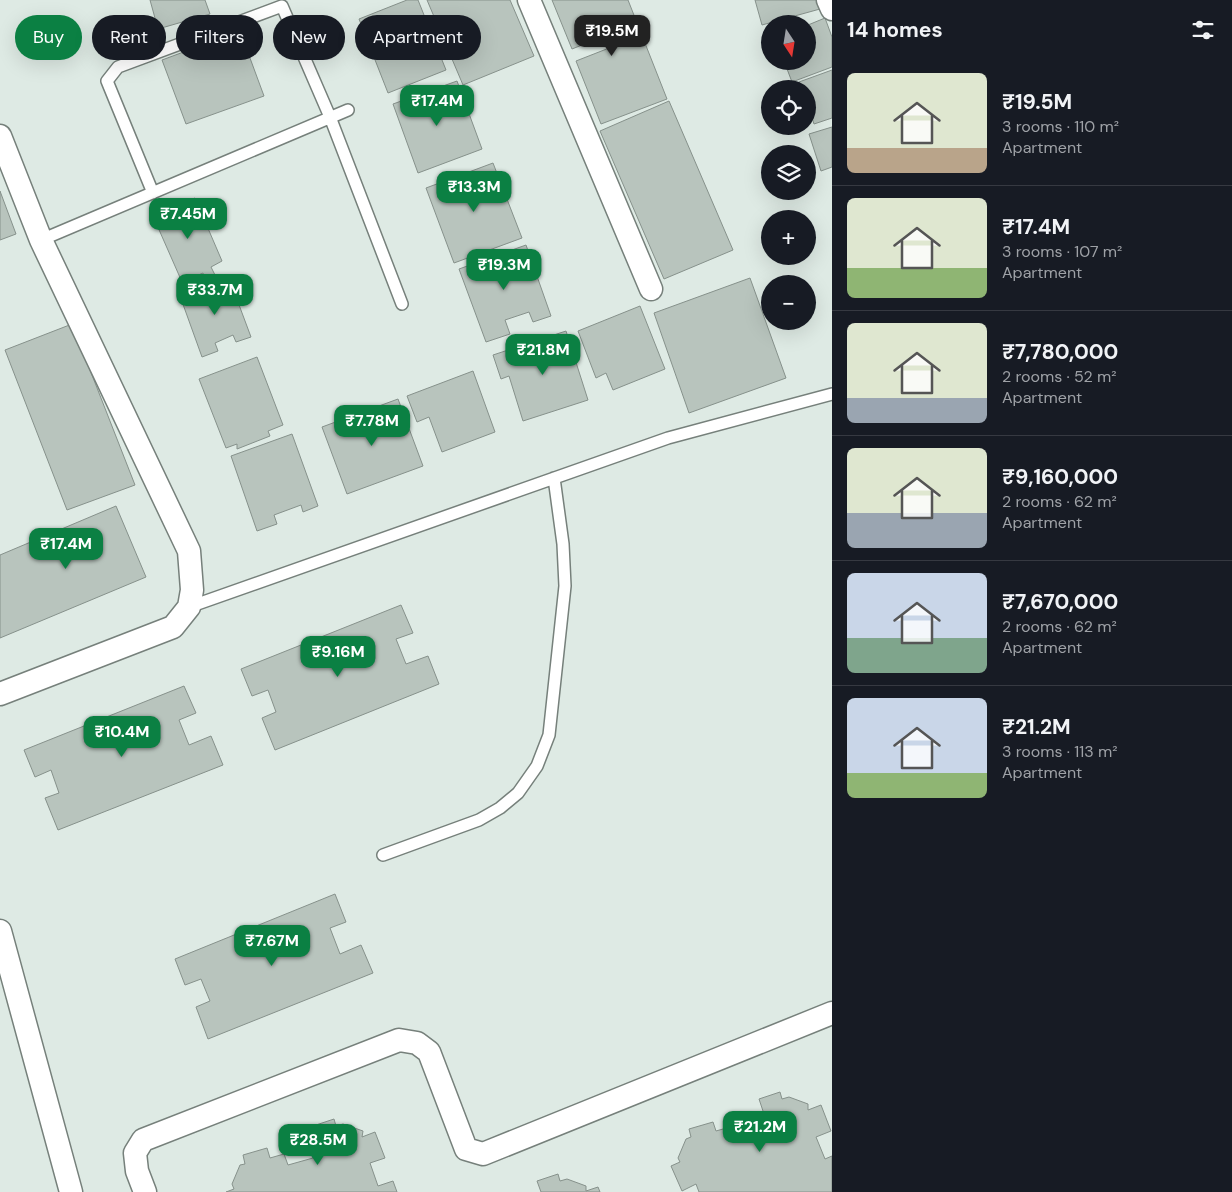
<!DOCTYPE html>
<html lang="en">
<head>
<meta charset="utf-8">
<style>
	:root { --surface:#171b24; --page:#20242c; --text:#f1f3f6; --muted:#9ea1a6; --line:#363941; --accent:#0b8043 }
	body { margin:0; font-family:"DM Sans",sans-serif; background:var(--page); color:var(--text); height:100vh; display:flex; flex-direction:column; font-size:19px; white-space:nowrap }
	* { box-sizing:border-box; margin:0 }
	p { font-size:16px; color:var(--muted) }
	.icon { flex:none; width:28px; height:28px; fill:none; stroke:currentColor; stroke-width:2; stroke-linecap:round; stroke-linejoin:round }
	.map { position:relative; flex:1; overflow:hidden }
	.details { display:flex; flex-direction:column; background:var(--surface); width:400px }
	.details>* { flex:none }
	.top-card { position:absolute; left:15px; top:15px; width:475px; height:45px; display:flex; gap:10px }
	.needle { width:32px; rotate:168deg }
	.buttons { position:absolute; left:761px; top:15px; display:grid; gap:10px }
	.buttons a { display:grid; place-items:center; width:55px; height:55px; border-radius:50%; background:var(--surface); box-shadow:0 5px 20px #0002; font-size:25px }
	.price { position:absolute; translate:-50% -42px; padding:0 11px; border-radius:10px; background:var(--accent); color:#fff; font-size:16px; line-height:32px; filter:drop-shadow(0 1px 2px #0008) }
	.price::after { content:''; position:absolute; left:50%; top:30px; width:15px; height:11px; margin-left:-8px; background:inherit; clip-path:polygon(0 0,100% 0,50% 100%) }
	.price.active { background:#222; color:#fff }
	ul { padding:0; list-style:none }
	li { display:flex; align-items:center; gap:15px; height:125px; padding:0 15px }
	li+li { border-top:1px solid var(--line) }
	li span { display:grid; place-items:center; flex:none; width:140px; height:100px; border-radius:8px; color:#555 }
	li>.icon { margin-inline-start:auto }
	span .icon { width:60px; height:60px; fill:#fffc; stroke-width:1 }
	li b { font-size:21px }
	h2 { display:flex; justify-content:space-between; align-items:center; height:60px; padding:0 15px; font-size:21px }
	.tag { padding:0 18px; border-radius:22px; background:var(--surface); box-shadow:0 5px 20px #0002; font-size:18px; line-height:45px }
	.tag.active { background:var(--accent); color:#fff }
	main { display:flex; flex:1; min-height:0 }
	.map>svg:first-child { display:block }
	.building { fill:#b8c4bd; stroke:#86918b }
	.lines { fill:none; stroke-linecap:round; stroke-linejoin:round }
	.lane-casing { stroke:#76807b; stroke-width:14 }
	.street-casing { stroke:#76807b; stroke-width:25 }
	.lane { stroke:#fff; stroke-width:11 }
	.street { stroke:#fff; stroke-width:22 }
</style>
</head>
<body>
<main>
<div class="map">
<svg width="832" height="1192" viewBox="0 0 832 1192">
	<rect width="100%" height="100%" fill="#deeae4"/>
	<!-- building -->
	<path class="building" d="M 150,0 L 205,0 L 210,14 L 158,29 Z
		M 407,0 L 418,0 L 446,70 L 388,93 L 359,19 Z
		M 427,0 L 510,0 L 534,56 L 463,85 Z
		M 552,0 L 628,0 L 667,99 L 601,124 L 576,61 L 627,41 L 622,29 L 572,49 Z
		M 755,0 L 817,0 L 820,9 L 762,25 Z
		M 825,18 L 832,37 L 832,67 L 792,82 L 784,61 L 808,61 L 808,25 Z
		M 240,31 L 264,96 L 186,124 L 162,60 Z
		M 832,70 L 832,118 L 814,124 L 808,105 L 808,89 L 802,89 L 799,82 Z
		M 457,81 L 482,149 L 418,173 L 393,104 Z
		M 669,101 L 733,250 L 664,279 L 600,131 Z
		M 832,127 L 832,167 L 821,171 L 809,134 Z
		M 493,163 L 522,238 L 454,263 L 426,188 Z
		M 0,191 L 16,234 L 0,240 Z
		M 195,198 L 222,261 L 211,267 L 215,275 L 205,279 L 203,273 L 182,282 L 153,216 Z
		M 526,245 L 551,316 L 533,322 L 529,312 L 505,320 L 510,334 L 486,342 L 459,269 Z
		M 229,278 L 251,337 L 236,342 L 233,335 L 215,343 L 218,351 L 202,357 L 180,296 Z
		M 750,278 L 786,378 L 689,413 L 654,313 Z
		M 640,306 L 665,369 L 613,390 L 606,373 L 596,378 L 578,331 Z
		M 72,324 L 135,485 L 67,510 L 5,350 Z
		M 566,331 L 588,400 L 523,421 L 509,376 L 501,379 L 493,355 Z
		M 257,357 L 283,425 L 268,431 L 270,436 L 237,449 L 237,444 L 226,448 L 199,379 Z
		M 473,371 L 495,432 L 442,452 L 429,417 L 417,422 L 407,396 Z
		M 398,399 L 423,466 L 347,494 L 322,427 Z
		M 292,434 L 318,506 L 303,512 L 301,505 L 274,515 L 277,524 L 257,531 L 231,456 Z
		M 116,506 L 146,577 L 0,638 L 0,555 Z
		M 401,605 L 413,633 L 396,639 L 406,664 L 428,656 L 439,684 L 275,750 L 262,718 L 276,712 L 268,690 L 252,696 L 241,669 Z
		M 184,686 L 196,713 L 179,720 L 189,745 L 211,736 L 223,765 L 58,830 L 45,798 L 59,793 L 51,770 L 35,777 L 24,750 Z
		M 335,894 L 346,922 L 330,928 L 340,954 L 361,945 L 373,973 L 208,1039 L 196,1007 L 210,1001 L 201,979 L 185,985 L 175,959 Z
		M 780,1092 L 782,1099 L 789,1097 L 808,1104 L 808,1110 L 821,1105 L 831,1131 L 816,1137 L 825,1159 L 832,1156 L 832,1192 L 699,1192 L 696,1184 L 682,1191 L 671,1166 L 680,1162 L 678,1158 L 686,1139 L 691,1137 L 689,1129 L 713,1122 L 716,1131 L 730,1127 L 734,1139 L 759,1131 L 755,1117 L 764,1114 L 759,1099 Z
		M 334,1119 L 336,1126 L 343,1124 L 363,1131 L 362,1137 L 375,1132 L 385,1158 L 370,1163 L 378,1186 L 393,1181 L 397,1192 L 226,1192 L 234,1189 L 232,1184 L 240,1165 L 245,1164 L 243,1155 L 267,1148 L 270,1158 L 284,1154 L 288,1165 L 313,1158 L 309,1143 L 318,1140 L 313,1126 Z
		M 558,1174 L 560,1181 L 567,1179 L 586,1186 L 586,1191 L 598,1187 L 600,1192 L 541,1192 L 537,1181 Z"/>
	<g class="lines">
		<!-- lane casing -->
		<g class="lane-casing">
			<path id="lane" d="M 153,193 L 107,81 L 118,67 L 282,6 L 330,117 L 402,304
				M 41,240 L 348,110
				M 189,607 L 668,438 L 832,394
				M 383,855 L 479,820 L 500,808 L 518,793 L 537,766 L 549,735 L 565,586 L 563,544 L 554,478"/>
		</g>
		<!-- street casing -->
		<g class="street-casing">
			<path id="street" d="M 529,0 L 651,289
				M 828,0 L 832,9
				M 0,136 L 41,240 L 189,551 L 192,590 L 189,607 L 173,627 L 0,694
				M 0,931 L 71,1192
				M 145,1192 L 137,1171 L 135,1153 L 143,1140 L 399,1040 L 417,1043 L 429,1052 L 466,1149 L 483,1154 L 832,1013"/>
		</g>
		<!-- lane -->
		<use href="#lane" class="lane"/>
		<!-- street -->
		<use href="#street" class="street"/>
	</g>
</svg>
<div class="buttons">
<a><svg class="needle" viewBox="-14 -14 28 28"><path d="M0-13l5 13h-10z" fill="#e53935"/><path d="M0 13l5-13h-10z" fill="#9ea1a6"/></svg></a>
<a><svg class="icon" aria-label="locate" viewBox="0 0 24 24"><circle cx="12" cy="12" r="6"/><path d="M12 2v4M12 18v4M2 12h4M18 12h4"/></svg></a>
<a><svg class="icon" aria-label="layers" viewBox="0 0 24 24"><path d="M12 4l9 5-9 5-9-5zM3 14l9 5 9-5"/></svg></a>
<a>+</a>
<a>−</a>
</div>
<b class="price active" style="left:612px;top:57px">₹19.5M</b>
<b class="price" style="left:437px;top:127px">₹17.4M</b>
<b class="price" style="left:474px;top:213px">₹13.3M</b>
<b class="price" style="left:188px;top:240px">₹7.45M</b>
<b class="price" style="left:504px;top:291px">₹19.3M</b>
<b class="price" style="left:215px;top:316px">₹33.7M</b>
<b class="price" style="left:543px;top:376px">₹21.8M</b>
<b class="price" style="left:372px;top:447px">₹7.78M</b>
<b class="price" style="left:66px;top:570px">₹17.4M</b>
<b class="price" style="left:338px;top:678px">₹9.16M</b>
<b class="price" style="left:122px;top:758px">₹10.4M</b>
<b class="price" style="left:272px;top:967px">₹7.67M</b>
<b class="price" style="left:760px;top:1153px">₹21.2M</b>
<b class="price" style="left:318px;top:1166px">₹28.5M</b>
<div class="top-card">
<a class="tag active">Buy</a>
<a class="tag">Rent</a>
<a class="tag">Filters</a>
<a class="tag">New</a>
<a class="tag">Apartment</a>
</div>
</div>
<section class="details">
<h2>14 homes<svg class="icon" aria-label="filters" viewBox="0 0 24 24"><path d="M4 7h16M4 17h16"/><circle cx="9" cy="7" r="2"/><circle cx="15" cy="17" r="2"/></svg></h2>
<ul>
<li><span style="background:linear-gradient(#dfe7d0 75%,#b9a48a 0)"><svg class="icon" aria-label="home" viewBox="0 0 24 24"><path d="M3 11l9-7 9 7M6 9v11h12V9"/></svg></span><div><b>₹19.5M</b><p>3 rooms · 110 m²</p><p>Apartment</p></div></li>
<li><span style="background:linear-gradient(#dfe7d0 70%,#8fb573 0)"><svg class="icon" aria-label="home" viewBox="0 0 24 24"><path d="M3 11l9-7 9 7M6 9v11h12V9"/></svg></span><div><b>₹17.4M</b><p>3 rooms · 107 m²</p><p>Apartment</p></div></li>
<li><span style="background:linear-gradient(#dfe7d0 75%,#9aa5b1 0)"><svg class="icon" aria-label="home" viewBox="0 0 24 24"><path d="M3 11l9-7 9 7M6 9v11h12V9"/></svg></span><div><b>₹7,780,000</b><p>2 rooms · 52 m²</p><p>Apartment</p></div></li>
<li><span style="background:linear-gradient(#dfe7d0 65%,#9aa5b1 0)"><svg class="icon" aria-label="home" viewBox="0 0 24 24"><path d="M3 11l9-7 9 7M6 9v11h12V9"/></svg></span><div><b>₹9,160,000</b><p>2 rooms · 62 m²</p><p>Apartment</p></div></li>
<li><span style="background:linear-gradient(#c9d6e8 65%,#7fa58c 0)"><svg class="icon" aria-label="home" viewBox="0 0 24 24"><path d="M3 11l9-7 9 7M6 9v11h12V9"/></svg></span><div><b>₹7,670,000</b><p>2 rooms · 62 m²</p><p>Apartment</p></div></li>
<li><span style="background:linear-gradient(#c9d6e8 75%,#8fb573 0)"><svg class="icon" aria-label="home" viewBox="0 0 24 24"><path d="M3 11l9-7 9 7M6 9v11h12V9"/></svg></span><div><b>₹21.2M</b><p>3 rooms · 113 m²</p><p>Apartment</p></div></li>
</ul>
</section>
</main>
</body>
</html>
